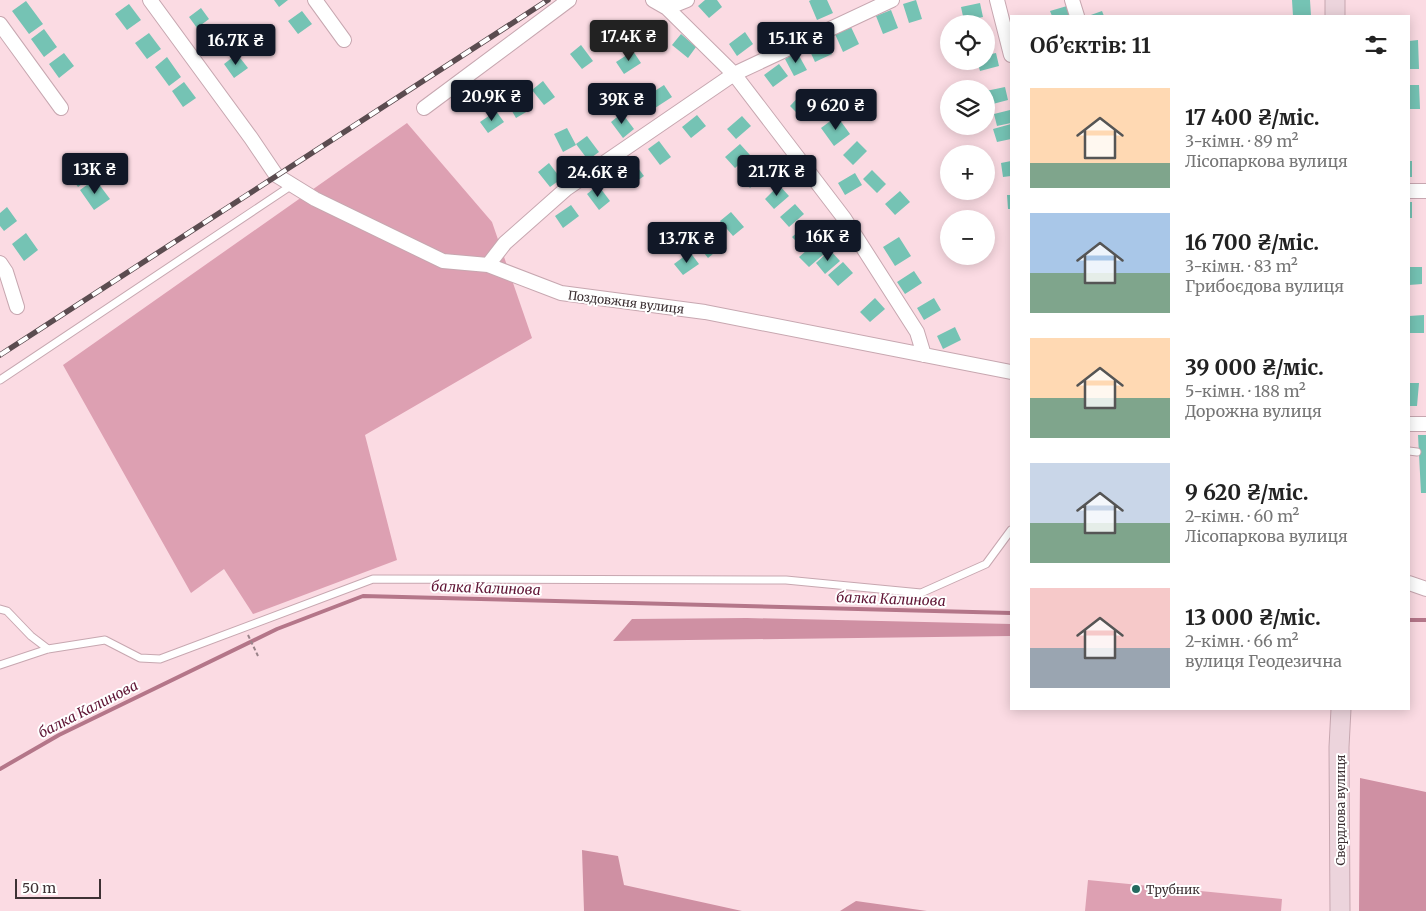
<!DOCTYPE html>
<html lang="uk">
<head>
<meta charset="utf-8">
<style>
	:root { --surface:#fff; --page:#f2f2f2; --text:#222; --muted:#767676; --accent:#111827 }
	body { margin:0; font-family:Merriweather,serif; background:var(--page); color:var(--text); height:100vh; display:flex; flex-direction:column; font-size:19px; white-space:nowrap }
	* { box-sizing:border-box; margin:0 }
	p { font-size:16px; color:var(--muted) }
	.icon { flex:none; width:28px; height:28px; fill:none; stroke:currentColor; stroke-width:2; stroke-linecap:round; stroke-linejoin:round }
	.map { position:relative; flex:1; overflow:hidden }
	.side { position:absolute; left:1010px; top:15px; width:400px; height:695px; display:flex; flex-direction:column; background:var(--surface); border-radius:0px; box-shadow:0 2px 12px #0003 }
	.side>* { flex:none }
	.controls { position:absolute; left:940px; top:15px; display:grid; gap:10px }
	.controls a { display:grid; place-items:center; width:55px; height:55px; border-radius:50%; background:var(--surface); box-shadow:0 2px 12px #0003; font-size:25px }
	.scale { position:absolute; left:15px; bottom:12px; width:86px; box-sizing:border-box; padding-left:5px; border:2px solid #3d3134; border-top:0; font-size:14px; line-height:18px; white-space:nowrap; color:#3d3134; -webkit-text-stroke:4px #fff; paint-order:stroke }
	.price { position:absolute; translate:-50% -42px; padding:0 11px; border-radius:5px; background:var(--accent); color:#fff; font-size:16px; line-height:32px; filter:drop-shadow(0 1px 2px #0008) }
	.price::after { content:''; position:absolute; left:50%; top:30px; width:15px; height:11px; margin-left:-8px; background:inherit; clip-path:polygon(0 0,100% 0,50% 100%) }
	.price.selected { background:#222; color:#fff }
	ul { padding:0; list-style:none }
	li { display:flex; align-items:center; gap:15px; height:125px; padding:0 20px }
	li span { display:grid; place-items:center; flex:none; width:140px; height:100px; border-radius:0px; color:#555 }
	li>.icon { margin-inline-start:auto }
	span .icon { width:60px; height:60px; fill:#fffc; stroke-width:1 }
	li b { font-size:21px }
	h2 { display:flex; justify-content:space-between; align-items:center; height:60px; padding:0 20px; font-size:21px }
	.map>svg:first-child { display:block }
	.green { fill:#dda0b2 }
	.forest { fill:#cf90a3 }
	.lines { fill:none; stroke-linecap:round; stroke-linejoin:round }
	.stream { stroke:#b47689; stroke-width:4 }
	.building { fill:#75c3b4 }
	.lane-casing { stroke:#c7a7b0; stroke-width:9 }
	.street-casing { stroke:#c7a7b0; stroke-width:16 }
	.secondary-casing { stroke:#c7a7b0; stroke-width:21 }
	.path { stroke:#998389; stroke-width:2; stroke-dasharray:4 2.5; stroke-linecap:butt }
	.lane { stroke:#fff; stroke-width:7 }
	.street { stroke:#fff; stroke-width:14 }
	.secondary { stroke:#ecd4dc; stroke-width:19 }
	.rail-casing { stroke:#5b4c50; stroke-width:5.5 }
	.rail { stroke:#fff; stroke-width:4; stroke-dasharray:11; stroke-linecap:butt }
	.poi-dot { fill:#246a5f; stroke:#fff; stroke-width:2 }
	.labels { text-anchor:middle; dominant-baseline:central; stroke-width:4; stroke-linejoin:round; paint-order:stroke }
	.street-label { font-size:12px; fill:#3d3134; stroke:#fff }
	.poi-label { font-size:12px; fill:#3d3134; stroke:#fff; text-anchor:start }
	.water-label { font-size:14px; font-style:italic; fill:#5e1333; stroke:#fff }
</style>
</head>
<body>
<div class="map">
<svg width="1426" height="911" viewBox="0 0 1426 911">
	<rect width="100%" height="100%" fill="#fbdbe3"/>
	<!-- green -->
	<path class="green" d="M 407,123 L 492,222 L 532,338 L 365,435 L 397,560 L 253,614 L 224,569 L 191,593 L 63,365 Z
		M 1088,880 L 1282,899 L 1281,911 L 1085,911 Z"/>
	<!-- forest -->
	<path class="forest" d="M 747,618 L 1011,624 L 1011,636 L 613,641 L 632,619 Z
		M 1360,778 L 1426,792 L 1426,911 L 1359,911 Z
		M 582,850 L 618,856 L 624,885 L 742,911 L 584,911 Z
		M 856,901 L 927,911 L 840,911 Z"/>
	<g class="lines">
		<!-- stream -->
		<path class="stream" d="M 1409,620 L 1426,620
			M 0,769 L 59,735 L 277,629 L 363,596 L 1011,613"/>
	</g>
	<!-- building -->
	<path class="building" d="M 274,0 L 288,0 L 279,7 Z
		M 705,0 L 717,0 L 722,7 L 709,18 L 698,6 Z
		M 811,0 L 827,0 L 833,13 L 817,20 L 809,1 Z
		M 916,0 L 922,19 L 909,23 L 903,4 Z
		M 1292,0 L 1310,0 L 1311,16 L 1293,16 Z
		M 26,1 L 43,24 L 29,34 L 12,11 Z
		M 980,3 L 983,17 L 964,21 L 961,7 Z
		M 129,4 L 141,20 L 127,30 L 115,14 Z
		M 1067,6 L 1070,16 L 1052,16 L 1050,11 Z
		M 201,8 L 209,19 L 197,28 L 189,17 Z
		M 891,10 L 898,28 L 883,34 L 876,16 Z
		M 302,11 L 312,24 L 298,34 L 288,21 Z
		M 1102,11 L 1104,16 L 1088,16 Z
		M 851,27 L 859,44 L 843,52 L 835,34 Z
		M 44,29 L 57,47 L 44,57 L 31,39 Z
		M 218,29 L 230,45 L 216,54 L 205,39 Z
		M 745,32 L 753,44 L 737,56 L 729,44 Z
		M 149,33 L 161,49 L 147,59 L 135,43 Z
		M 681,34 L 696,47 L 688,58 L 672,45 Z
		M 825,39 L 832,54 L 815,62 L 808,47 Z
		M 1418,40 L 1419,69 L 1409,69 L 1409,41 Z
		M 581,45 L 593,61 L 582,69 L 570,54 Z
		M 633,51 L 641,63 L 624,74 L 616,62 Z
		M 797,52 L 807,70 L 794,76 L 785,59 Z
		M 64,53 L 74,66 L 59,78 L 49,64 Z
		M 996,53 L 999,66 L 980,71 L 977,61 L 986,61 L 986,55 Z
		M 237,54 L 248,68 L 234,78 L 224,64 Z
		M 167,57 L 181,77 L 169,86 L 155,67 Z
		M 779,64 L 788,76 L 773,87 L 764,75 Z
		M 543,81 L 555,97 L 544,105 L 532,90 Z
		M 184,82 L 196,98 L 183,107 L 172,91 Z
		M 664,85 L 672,97 L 655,108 L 647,96 Z
		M 1409,85 L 1419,85 L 1420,109 L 1409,109 Z
		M 1005,87 L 1008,100 L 989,105 L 986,91 Z
		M 803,92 L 814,102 L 800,116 L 790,106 Z
		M 526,96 L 533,108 L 516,118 L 509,106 Z
		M 1010,110 L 1011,123 L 997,126 L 994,114 Z
		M 496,111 L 504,122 L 488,133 L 480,122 Z
		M 622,113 L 634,129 L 623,138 L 611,122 Z
		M 697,115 L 706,126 L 691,138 L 682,127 Z
		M 742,116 L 751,126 L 736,139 L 727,129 Z
		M 837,116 L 850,134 L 834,146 L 821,128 Z
		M 1011,124 L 1011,139 L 997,142 L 993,129 Z
		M 567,128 L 576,145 L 563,152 L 554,134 Z
		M 587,136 L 599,152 L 588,160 L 576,144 Z
		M 659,141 L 671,157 L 660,165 L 648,149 Z
		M 857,141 L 867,151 L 853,165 L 843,155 Z
		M 740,144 L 750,155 L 735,168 L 725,157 Z
		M 82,159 L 94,175 L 78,187 L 66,170 Z
		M 632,160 L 644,176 L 633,184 L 621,169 Z
		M 1011,161 L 1011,176 L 1003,177 L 1001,163 Z
		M 1409,161 L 1412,161 L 1412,177 L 1409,177 Z
		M 549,163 L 561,179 L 550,187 L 538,172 Z
		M 756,164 L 765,175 L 750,188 L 741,178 Z
		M 872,170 L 886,184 L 877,193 L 863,179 Z
		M 855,173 L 862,185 L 845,195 L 838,183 Z
		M 95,179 L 110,199 L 94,210 L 80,190 Z
		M 598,185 L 610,201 L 599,210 L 587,194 Z
		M 779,185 L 789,196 L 774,209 L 765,199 Z
		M 900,191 L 910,202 L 895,215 L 885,204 Z
		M 1007,195 L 1011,195 L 1011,209 L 1008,209 Z
		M 1409,202 L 1412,202 L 1412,218 L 1409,218 Z
		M 795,204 L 804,214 L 789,227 L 780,217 Z
		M 571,205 L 579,216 L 563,228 L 555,216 Z
		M 7,207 L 17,221 L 4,231 L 0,226 L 0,213 Z
		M 731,212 L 744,227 L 733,236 L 720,221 Z
		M 807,224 L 816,234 L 802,247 L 792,237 Z
		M 26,233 L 38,250 L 24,261 L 12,244 Z
		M 707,234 L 719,249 L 708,258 L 696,243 Z
		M 899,237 L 911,256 L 895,266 L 883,247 Z
		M 814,244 L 824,254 L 809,267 L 799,257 Z
		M 830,250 L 840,261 L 825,274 L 816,263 Z
		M 690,252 L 699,264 L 683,275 L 674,264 Z
		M 843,262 L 853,273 L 838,286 L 828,275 Z
		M 1409,267 L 1422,267 L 1422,284 L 1409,285 Z
		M 914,271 L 922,283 L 905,294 L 897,282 Z
		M 875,298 L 885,309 L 870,322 L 860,312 Z
		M 934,298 L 941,310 L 924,320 L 917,308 Z
		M 1424,315 L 1424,333 L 1409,333 L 1409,316 Z
		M 955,327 L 961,340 L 943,349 L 937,336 Z
		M 1409,383 L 1419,383 L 1417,406 L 1409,406 Z
		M 1418,435 L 1426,435 L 1426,493 L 1421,493 Z"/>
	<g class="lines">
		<!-- lane casing -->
		<g class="lane-casing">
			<path id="lane" d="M 0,380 L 292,185
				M 1409,451 L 1417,452
				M 0,609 L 7,611 L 31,636 L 48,649
				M 0,665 L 48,649 L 105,640 L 140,658 L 160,659 L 373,579 L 786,580 L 921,593 L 986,564 L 1011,530"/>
		</g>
		<!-- street casing -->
		<g class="street-casing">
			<path id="street" d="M 150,0 L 251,138 L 276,175 L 315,199 L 443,261 L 488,265 L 561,293 L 705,312 L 1011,372
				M 315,0 L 344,40
				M 653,0 L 667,8 L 734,74 L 844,218 L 917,332 L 924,355
				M 997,0 L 1011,55
				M 1072,0 L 1077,16
				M 667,8 L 687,0
				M 0,24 L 61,108
				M 424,108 L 569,0
				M 1409,191 L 1426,191
				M 0,263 L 6,272 L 17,307
				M 488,265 L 505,243 L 566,189 L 734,74 L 892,0
				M 1409,424 L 1426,424
				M 1409,583 L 1426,589"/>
		</g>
		<!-- secondary casing -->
		<g class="secondary-casing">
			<path id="secondary" d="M 1335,16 L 1335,0
				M 1340,911 L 1339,747 L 1341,709"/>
		</g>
		<!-- path -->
		<path class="path" d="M 248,635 L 258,656"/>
		<!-- lane -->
		<use href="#lane" class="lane"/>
		<!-- street -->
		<use href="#street" class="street"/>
		<!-- secondary -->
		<use href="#secondary" class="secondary"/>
		<!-- rail casing -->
		<g class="rail-casing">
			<path id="rail" d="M 0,355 L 548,0"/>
		</g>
		<!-- rail -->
		<use href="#rail" class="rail"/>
	</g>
	<!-- markers -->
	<circle class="poi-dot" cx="1136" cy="889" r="5"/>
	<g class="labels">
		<!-- street labels -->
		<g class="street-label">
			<text transform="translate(626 302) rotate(7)">Поздовжня вулиця</text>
			<text transform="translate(1340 810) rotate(-90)">Свердлова вулиця</text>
		</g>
		<!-- poi labels -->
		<g class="poi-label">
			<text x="1146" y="889">Трубник</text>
		</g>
		<!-- water labels -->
		<g class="water-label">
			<text transform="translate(486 588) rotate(2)">балка Калинова</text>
			<text transform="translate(891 599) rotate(2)">балка Калинова</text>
			<text transform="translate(88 709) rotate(-27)">балка Калинова</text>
		</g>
	</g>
</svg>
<div class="controls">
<a><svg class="icon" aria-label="locate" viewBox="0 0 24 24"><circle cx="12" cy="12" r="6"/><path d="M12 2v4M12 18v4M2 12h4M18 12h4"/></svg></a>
<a><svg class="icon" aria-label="layers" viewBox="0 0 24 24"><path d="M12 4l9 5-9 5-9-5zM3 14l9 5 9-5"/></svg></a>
<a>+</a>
<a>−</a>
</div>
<div class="scale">50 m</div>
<b class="price selected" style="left:629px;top:62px">17.4K ₴</b>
<b class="price" style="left:796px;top:64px">15.1K ₴</b>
<b class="price" style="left:236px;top:66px">16.7K ₴</b>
<b class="price" style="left:492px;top:122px">20.9K ₴</b>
<b class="price" style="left:622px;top:125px">39K ₴</b>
<b class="price" style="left:836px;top:131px">9 620 ₴</b>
<b class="price" style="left:95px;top:195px">13K ₴</b>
<b class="price" style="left:777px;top:197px">21.7K ₴</b>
<b class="price" style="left:598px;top:198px">24.6K ₴</b>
<b class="price" style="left:828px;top:262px">16K ₴</b>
<b class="price" style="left:687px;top:264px">13.7K ₴</b>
<section class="side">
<h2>Об’єктів: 11<svg class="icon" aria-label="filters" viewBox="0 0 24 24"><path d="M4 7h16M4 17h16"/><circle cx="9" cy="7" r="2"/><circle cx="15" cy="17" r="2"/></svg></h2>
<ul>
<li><span style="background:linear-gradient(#ffd9b3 75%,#7fa58c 0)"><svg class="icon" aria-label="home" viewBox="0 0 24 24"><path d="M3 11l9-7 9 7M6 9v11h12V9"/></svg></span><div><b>17 400 ₴/міс.</b><p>3-кімн. · 89 m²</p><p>Лісопаркова вулиця</p></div></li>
<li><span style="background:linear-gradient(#a9c7e8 60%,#7fa58c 0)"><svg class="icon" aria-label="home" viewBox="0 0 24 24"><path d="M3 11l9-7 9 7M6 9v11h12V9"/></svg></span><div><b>16 700 ₴/міс.</b><p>3-кімн. · 83 m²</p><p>Грибоєдова вулиця</p></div></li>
<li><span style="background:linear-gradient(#ffd9b3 60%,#7fa58c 0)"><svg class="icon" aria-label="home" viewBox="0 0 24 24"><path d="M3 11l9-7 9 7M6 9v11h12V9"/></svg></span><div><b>39 000 ₴/міс.</b><p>5-кімн. · 188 m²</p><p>Дорожна вулиця</p></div></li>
<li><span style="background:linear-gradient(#c9d6e8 60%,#7fa58c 0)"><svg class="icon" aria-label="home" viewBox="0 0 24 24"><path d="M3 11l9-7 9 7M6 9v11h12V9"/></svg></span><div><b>9 620 ₴/міс.</b><p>2-кімн. · 60 m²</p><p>Лісопаркова вулиця</p></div></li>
<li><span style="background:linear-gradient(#f6c9c9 60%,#9aa5b1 0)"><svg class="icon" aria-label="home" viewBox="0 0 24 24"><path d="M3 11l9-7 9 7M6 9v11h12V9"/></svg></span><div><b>13 000 ₴/міс.</b><p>2-кімн. · 66 m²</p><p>вулиця Геодезична</p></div></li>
</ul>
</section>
</div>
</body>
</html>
